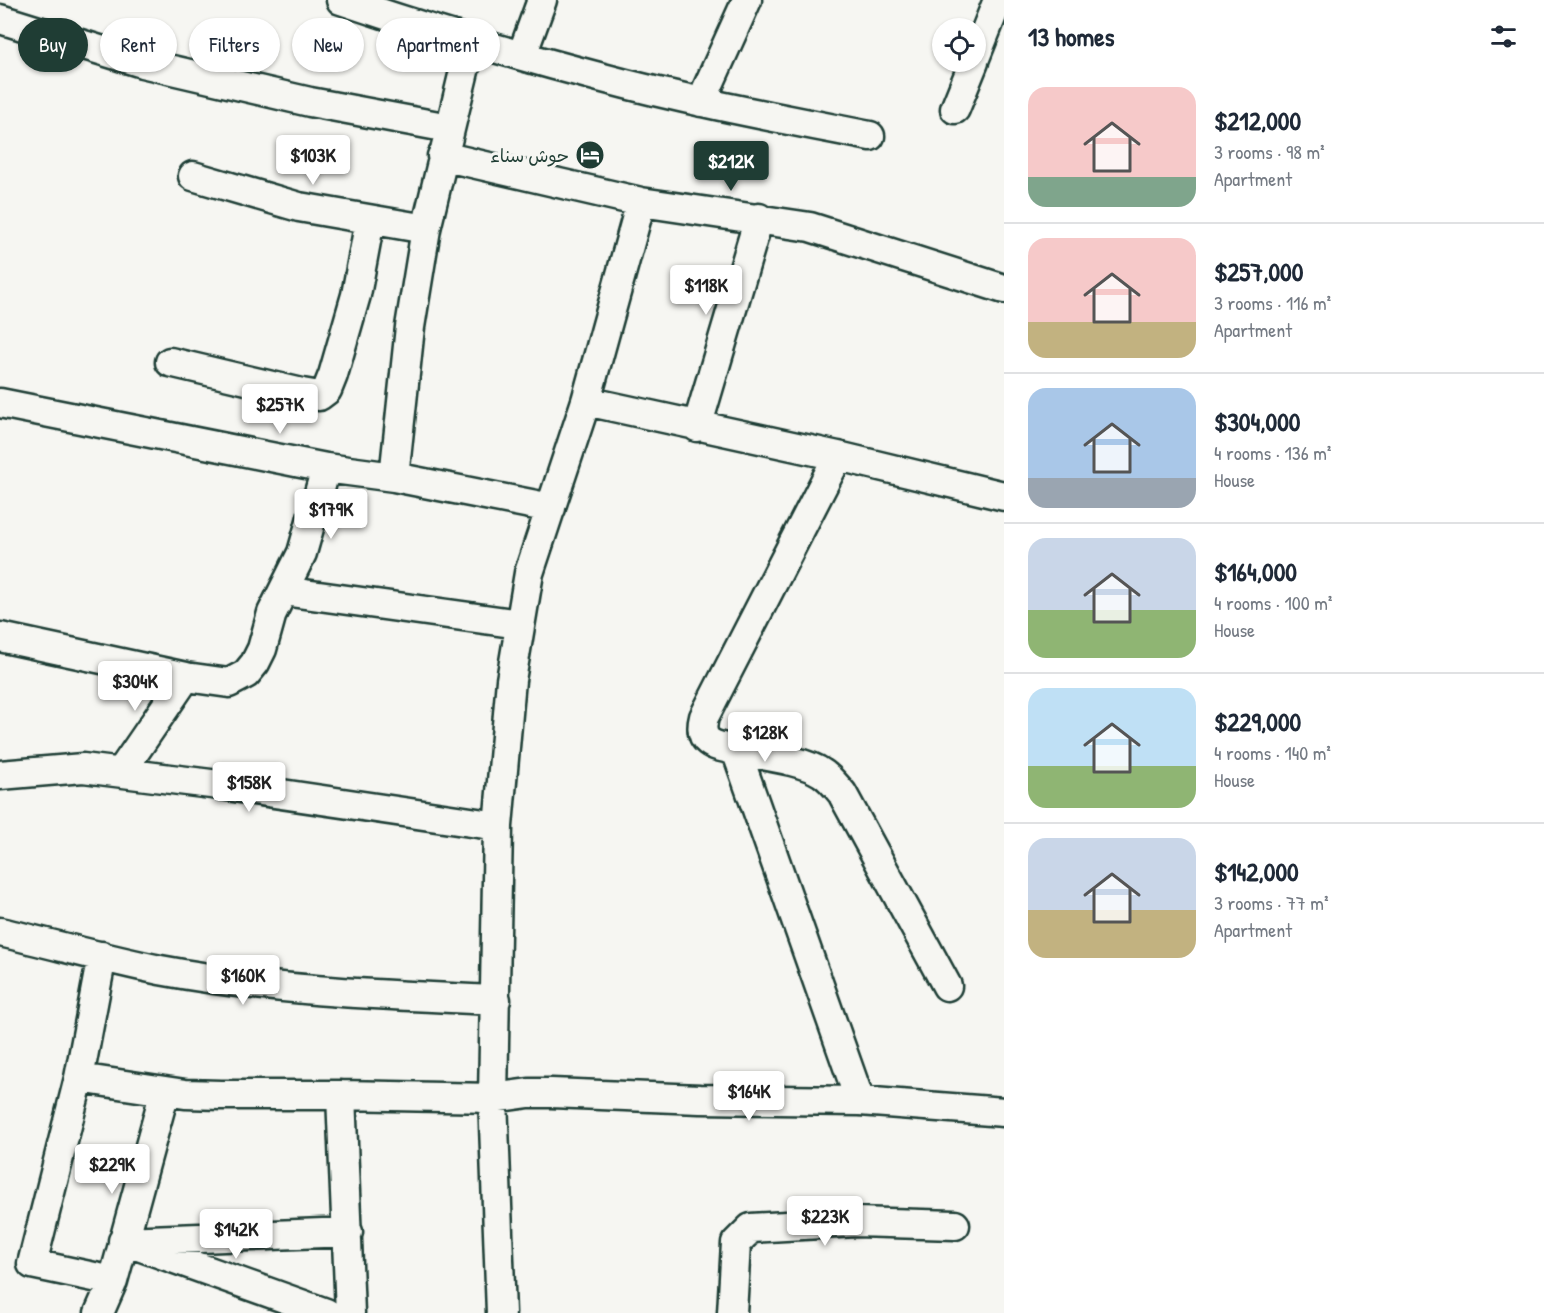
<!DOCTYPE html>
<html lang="en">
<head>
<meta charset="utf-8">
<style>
	:root { --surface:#fff; --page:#f2f2f3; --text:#1f2937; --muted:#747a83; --line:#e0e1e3; --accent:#1f3d34 }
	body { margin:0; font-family:"Patrick Hand","Playpen Sans Arabic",sans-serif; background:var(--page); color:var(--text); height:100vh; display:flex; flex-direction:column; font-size:22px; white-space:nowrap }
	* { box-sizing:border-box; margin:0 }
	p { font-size:20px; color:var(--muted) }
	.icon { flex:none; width:33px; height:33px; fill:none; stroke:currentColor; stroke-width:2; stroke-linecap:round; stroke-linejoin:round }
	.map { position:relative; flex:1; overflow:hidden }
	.sheet { display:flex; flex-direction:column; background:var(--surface); width:540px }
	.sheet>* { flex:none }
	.hud { position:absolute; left:18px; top:18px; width:570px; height:54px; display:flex; gap:12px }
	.fabs { position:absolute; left:932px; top:18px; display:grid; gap:12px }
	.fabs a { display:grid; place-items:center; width:54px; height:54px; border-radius:50%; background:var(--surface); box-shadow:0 2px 4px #0004; font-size:30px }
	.price { position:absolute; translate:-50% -51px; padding:0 14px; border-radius:6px; background:#fff; color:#222; font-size:20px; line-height:39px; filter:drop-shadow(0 2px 3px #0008) }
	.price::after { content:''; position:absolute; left:50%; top:36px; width:18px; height:14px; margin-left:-9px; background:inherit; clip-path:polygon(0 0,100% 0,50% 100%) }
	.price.on { background:var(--accent); color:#fff }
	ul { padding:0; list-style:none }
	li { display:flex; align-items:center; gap:18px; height:150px; padding:0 24px }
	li+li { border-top:2px solid var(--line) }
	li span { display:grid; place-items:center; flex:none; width:168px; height:120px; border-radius:18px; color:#555 }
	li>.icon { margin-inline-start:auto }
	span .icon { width:72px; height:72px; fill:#fffc; stroke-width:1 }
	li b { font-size:26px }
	h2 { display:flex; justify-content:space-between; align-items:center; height:72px; padding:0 24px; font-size:26px }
	.chip { padding:0 21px; border-radius:27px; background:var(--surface); box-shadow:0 2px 4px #0004; font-size:21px; line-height:54px }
	.chip.on { background:var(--accent); color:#fff }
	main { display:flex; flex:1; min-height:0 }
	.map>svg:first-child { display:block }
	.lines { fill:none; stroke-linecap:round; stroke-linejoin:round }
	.minor-casing { stroke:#1f3d34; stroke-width:33 }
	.minor { stroke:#f6f6f2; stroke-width:28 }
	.labels { text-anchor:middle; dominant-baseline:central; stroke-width:6; stroke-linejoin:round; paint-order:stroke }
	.poi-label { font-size:18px; fill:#1f3d34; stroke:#f6f6f2; text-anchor:end }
</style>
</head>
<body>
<main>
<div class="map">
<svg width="1004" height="1313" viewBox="0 0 1004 1313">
	<rect width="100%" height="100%" fill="#f6f6f2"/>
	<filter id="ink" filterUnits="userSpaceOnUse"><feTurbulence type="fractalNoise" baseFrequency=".0167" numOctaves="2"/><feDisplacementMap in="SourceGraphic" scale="12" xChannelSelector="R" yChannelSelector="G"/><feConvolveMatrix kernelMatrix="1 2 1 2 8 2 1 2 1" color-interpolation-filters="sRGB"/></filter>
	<g filter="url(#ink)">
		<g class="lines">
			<!-- minor casing -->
			<g class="minor-casing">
				<path id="minor" d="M 341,0 C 426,29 512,54 599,77 C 688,101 779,118 870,136
					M 0,19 L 142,63 L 310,102 L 449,128
					M 522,55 L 542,0
					M 975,58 L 998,0
					M 701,102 L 747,0
					M 955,109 L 974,62
					M 442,156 L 641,202 L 810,227 L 1004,289
					M 193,176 L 299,207 L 426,229
					M 170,362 L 302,393 L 319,396 L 327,390 L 333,375 L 356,295 L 370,220
					M 586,401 L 838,456 L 1004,496
					M 0,403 L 326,468 L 394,477 L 551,508
					M 697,427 L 759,218
					M 838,456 L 704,717 C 697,744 715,746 736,750 L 860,1101
					M 394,477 L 410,327 L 426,229 L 471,42
					M 283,591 L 302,553 L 326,468
					M 0,637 L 186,677 L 229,683 L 246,674 L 255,663 L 262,649 L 272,613 L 283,591 L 520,624
					M 736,750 C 759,755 803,760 822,773 C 830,778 836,786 842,793 L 947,986
					M 121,772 L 186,677
					M 0,775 L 83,768 L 227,786 L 498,826
					M 0,932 C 53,944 106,959 160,970 C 271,991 384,995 496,1000
					M 102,956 L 79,1078 L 32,1264 L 113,1281
					M 79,1078 L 185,1094 L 221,1095 L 341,1095 L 493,1098 L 529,1093 L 551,1093 L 700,1099 L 860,1101 L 1004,1112
					M 341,1095 L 350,1313
					M 123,1241 L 348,1232
					M 136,1245 L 326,1313
					M 99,1313 L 113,1281 L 165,1091
					M 501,1313 L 493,1098 L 498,826 L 511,680 L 529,573 L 586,401 L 641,202
					M 732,1313 L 736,1243 L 751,1228 L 856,1222 L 955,1225"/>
			</g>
			<!-- minor -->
			<use href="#minor" class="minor"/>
		</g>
	</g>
	<!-- icons -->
	<defs>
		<g id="hotel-disc" transform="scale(1.5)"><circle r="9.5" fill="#1f3d34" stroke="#f6f6f2"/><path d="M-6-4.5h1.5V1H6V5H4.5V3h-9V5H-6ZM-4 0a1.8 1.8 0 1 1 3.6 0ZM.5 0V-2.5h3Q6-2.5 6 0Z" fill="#fff"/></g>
	</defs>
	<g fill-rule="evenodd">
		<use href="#hotel-disc" x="590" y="155"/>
	</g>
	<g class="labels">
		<!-- poi labels -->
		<g class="poi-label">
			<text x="569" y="155">حوش سناء</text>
		</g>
	</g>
</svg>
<div class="fabs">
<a><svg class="icon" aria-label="locate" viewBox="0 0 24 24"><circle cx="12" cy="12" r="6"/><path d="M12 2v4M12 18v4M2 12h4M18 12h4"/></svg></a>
</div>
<b class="price" style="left:313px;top:186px">$103K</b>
<b class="price on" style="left:731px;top:192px">$212K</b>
<b class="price" style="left:706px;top:316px">$118K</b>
<b class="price" style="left:280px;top:435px">$257K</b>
<b class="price" style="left:331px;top:540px">$179K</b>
<b class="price" style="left:135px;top:712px">$304K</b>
<b class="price" style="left:765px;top:763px">$128K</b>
<b class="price" style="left:249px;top:813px">$158K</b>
<b class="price" style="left:243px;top:1006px">$160K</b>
<b class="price" style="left:749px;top:1122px">$164K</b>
<b class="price" style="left:112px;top:1195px">$229K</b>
<b class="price" style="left:825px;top:1247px">$223K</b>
<b class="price" style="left:236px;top:1260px">$142K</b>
<div class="hud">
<a class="chip on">Buy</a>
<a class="chip">Rent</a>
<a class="chip">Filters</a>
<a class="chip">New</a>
<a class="chip">Apartment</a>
</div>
</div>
<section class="sheet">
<h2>13 homes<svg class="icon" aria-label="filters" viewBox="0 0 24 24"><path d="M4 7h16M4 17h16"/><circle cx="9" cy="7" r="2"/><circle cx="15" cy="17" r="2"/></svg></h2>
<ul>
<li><span style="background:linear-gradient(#f6c9c9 75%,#7fa58c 0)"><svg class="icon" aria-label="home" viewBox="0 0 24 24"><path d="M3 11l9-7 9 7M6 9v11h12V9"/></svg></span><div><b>$212,000</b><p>3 rooms · 98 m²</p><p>Apartment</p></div></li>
<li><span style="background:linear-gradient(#f6c9c9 70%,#c2b280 0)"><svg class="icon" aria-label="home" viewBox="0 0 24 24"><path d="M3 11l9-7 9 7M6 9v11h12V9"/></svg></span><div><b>$257,000</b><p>3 rooms · 116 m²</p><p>Apartment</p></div></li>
<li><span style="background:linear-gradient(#a9c7e8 75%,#9aa5b1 0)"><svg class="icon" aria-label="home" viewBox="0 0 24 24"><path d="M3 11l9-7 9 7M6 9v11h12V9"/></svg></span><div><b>$304,000</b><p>4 rooms · 136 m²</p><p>House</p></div></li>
<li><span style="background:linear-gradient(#c9d6e8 60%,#8fb573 0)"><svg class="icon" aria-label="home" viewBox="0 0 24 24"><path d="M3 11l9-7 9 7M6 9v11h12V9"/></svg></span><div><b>$164,000</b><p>4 rooms · 100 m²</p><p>House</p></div></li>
<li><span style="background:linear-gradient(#bfe0f5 65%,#8fb573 0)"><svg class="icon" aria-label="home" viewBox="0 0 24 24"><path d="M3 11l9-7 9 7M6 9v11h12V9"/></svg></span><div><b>$229,000</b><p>4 rooms · 140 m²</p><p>House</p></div></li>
<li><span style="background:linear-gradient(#c9d6e8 60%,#c2b280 0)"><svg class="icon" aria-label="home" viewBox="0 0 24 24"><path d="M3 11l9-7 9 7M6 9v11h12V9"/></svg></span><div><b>$142,000</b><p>3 rooms · 77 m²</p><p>Apartment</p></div></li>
</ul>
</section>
</main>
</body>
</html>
